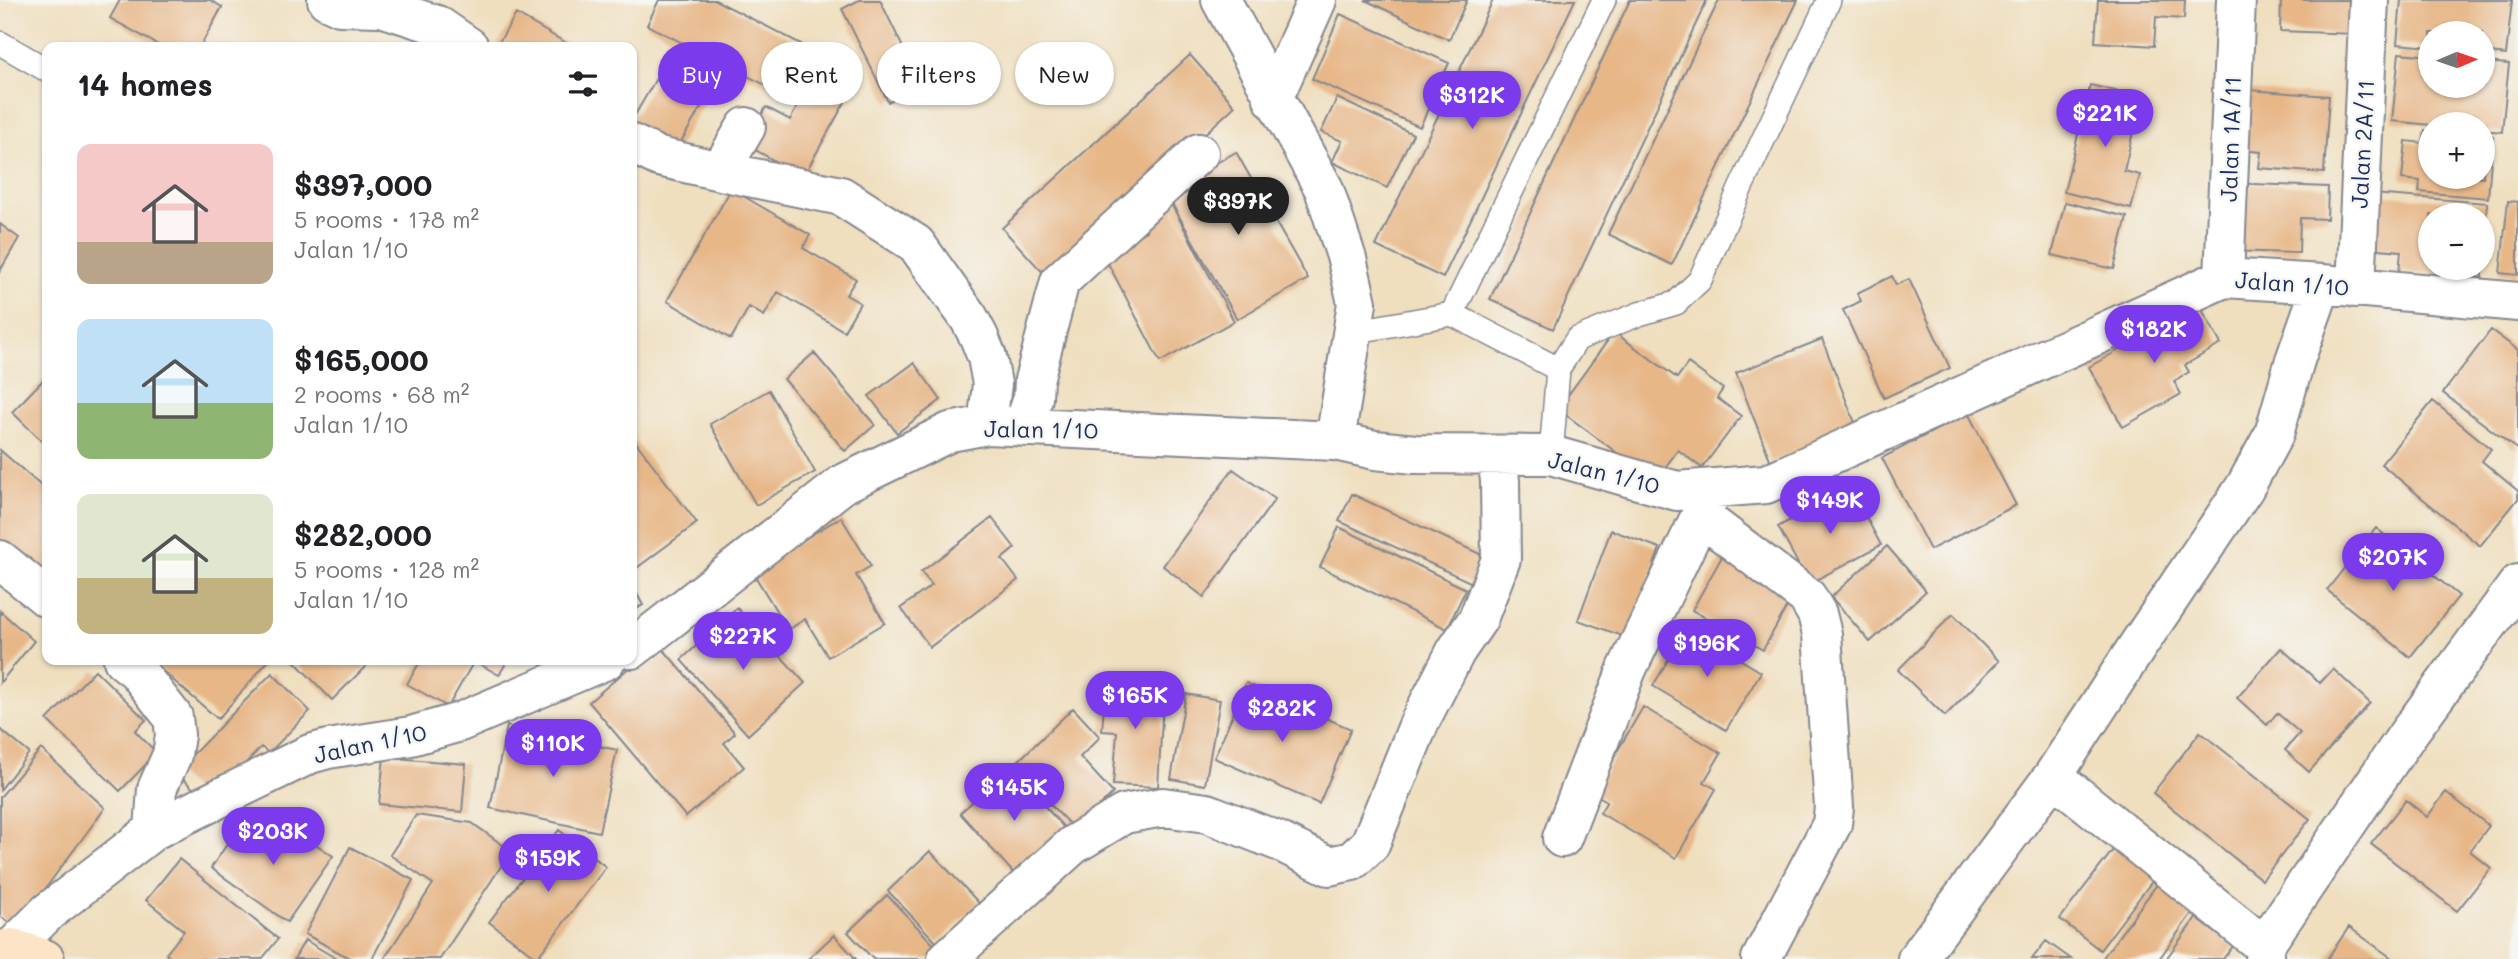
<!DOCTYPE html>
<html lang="en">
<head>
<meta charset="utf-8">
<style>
	:root { --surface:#fff; --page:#f2f2f2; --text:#202124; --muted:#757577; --accent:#7c3aed }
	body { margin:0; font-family:Mali,sans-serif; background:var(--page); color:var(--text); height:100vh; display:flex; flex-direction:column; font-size:26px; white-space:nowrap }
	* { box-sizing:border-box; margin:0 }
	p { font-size:23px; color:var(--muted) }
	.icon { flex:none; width:38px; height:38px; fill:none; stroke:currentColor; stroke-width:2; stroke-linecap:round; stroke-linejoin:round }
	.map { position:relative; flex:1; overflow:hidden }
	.side { position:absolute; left:42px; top:42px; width:595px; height:623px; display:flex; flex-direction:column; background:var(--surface); border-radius:14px; box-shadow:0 2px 5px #0004 }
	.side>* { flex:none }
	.guide { position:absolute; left:658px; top:42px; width:665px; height:63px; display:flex; gap:14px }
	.needle { width:46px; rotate:88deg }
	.buttons { position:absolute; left:2418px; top:21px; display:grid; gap:14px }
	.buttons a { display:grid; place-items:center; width:77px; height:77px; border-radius:50%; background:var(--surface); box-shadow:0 2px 5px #0004; font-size:35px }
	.price { position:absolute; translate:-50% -60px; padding:0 16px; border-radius:24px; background:var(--accent); color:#fff; font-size:23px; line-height:46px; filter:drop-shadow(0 2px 4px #0008) }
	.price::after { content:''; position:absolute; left:50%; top:42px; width:21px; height:16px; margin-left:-10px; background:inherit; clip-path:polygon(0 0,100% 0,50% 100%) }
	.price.on { background:#222; color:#fff }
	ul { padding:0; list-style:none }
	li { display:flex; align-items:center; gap:21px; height:175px; padding:0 35px }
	li span { display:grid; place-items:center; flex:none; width:196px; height:140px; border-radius:14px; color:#555 }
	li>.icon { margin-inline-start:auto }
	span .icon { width:84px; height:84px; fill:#fffc; stroke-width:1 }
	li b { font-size:30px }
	h2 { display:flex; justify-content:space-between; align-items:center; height:84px; padding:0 35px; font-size:30px }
	.pill { padding:0 24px; border-radius:32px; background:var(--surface); box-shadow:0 2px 5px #0004; font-size:24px; line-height:63px }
	.pill.on { background:var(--accent); color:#fff }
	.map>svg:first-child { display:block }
	.building { fill:#e7b788 }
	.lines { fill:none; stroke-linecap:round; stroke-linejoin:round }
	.lane-casing { stroke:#85878e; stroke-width:26 }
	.street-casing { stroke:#85878e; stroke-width:42 }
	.secondary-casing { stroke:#85878e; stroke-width:42 }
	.lane { stroke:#fff; stroke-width:23 }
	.street { stroke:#fff; stroke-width:38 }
	.secondary { stroke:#fee4c6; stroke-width:38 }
	.labels { text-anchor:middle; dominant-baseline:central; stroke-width:5; stroke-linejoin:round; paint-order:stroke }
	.street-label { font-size:23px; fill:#1b2f5e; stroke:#f6f6f2 }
</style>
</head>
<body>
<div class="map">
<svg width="2518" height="959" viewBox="0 0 2518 959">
	<rect width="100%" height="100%" fill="#f6f6f2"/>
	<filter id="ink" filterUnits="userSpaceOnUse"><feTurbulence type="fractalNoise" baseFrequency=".0143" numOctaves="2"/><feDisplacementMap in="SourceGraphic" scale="14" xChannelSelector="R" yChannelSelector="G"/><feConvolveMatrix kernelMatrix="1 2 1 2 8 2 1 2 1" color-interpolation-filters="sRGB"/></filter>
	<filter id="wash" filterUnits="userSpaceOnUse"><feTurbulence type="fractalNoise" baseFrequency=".00686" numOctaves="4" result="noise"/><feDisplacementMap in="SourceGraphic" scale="28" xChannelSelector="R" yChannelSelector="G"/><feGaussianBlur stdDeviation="1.57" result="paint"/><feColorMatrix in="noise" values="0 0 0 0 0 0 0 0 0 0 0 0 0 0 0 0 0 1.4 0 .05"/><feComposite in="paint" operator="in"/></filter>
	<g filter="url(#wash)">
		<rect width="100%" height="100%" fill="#efdfbf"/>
		<g id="blocks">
			<!-- building -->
			<path class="building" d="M 120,0 L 210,0 L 222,7 L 200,47 L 162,47 L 110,18 Z
				M 659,0 L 715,0 L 801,44 L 777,91 L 647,25 Z
				M 859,0 L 880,0 L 921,85 L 888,102 L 842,9 Z
				M 1365,0 L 1467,0 L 1449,40 Z
				M 1493,0 L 1575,0 L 1443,278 L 1376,246 Z
				M 1630,0 L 1707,0 L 1553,329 L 1490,299 Z
				M 1719,0 L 1798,0 L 1672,265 L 1608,234 Z
				M 2098,0 L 2185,0 L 2184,19 L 2156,17 L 2154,46 L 2095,42 Z
				M 2281,0 L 2357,0 L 2355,34 L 2280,31 Z
				M 2401,0 L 2512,0 L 2506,55 L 2483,52 L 2483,33 L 2431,33 L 2431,47 L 2397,44 Z
				M 516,14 L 573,47 L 496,47 Z
				M 1340,14 L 1449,63 L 1420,127 L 1312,79 Z
				M 2399,53 L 2431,56 L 2431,86 L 2483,86 L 2483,62 L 2509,64 L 2502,132 L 2483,130 L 2483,124 L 2431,125 L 2392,121 Z
				M 1190,55 L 1235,106 L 1048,278 L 1002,228 Z
				M 668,58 L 714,85 L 672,157 L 632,133 L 632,120 Z
				M 811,82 L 845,102 L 803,177 L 745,144 L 766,107 L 790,120 Z
				M 2090,85 L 2141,97 L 2124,171 L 2140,175 L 2131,209 L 2064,192 Z
				M 2234,89 L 2329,96 L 2324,173 L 2259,168 L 2261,152 L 2230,149 Z
				M 1337,98 L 1413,134 L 1387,188 L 1332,162 L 1342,141 L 1321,132 Z
				M 2425,130 L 2431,130 L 2431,177 L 2483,177 L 2483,135 L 2493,136 L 2488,198 L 2419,192 L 2420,181 L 2402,179 L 2406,141 L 2423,143 Z
				M 1236,152 L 1308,279 L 1237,319 L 1171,202 L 1193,189 L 1188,179 Z
				M 2230,183 L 2328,187 L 2327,219 L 2300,218 L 2299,253 L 2227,251 Z
				M 731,189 L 810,235 L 803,248 L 856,279 L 846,295 L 860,303 L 844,331 L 778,292 L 764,316 L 749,307 L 731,339 L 667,301 Z
				M 2372,194 L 2487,203 L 2485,232 L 2483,231 L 2483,215 L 2431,215 L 2431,268 L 2482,268 L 2482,278 L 2399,272 L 2401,251 L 2368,248 Z
				M 2508,201 L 2518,202 L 2518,275 L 2500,273 Z
				M 1170,202 L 1234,321 L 1160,362 L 1103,254 L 1146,231 L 1140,219 Z
				M 2065,202 L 2127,217 L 2114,269 L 2052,255 Z
				M 0,224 L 19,238 L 0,271 Z
				M 1892,276 L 1896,285 L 1909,279 L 1950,368 L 1884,398 L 1843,310 L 1861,301 L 1857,293 Z
				M 2199,304 L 2221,344 L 2185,365 L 2189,372 L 2174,381 L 2181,394 L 2123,427 L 2089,367 Z
				M 2491,330 L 2518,350 L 2518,450 L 2443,393 Z
				M 1614,332 L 1677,378 L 1688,363 L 1723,389 L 1717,398 L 1741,416 L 1702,468 L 1678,450 L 1655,481 L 1558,409 Z
				M 1822,339 L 1857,428 L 1771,462 L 1736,373 Z
				M 814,353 L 875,425 L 845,451 L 784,379 Z
				M 914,363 L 941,400 L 897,433 L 869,396 Z
				M 47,376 L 47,446 L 12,412 Z
				M 769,390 L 815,472 L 756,505 L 710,424 Z
				M 2433,401 L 2491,449 L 2482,461 L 2518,491 L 2518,499 L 2480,546 L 2381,464 Z
				M 1968,413 L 2016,505 L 1930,550 L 1882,458 Z
				M 632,437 L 697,523 L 634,570 L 632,566 Z
				M 0,450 L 47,491 L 47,585 L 0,546 Z
				M 1233,469 L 1275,499 L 1204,597 L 1163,566 Z
				M 1850,487 L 1881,545 L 1809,584 L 1778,527 Z
				M 1352,494 L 1484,556 L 1472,583 L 1339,521 Z
				M 841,517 L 871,566 L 856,575 L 885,623 L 828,657 L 805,619 L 788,630 L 752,571 Z
				M 992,518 L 1015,548 L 1002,559 L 1018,580 L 930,647 L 901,608 L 932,585 L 921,572 Z
				M 1339,527 L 1466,589 L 1447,629 L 1320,567 Z
				M 2376,528 L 2459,596 L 2410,657 L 2327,590 Z
				M 1611,530 L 1660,548 L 1628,638 L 1578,620 Z
				M 1887,546 L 1926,591 L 1870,642 L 1831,597 Z
				M 1724,553 L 1790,601 L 1763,650 L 1692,610 Z
				M 632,585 L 643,605 L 632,611 Z
				M 737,608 L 805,683 L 748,735 L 681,660 Z
				M 0,611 L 34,641 L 0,683 Z
				M 1953,614 L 1999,661 L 1945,716 L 1898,670 Z
				M 1687,627 L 1761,672 L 1726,730 L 1653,686 Z
				M 658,643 L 735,733 L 724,743 L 744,767 L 686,817 L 589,702 Z
				M 2281,648 L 2320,683 L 2333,669 L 2370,703 L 2309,772 L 2285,750 L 2300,733 L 2277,713 L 2267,725 L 2237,698 Z
				M 150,660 L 269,660 L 218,719 Z
				M 293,660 L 372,660 L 332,700 Z
				M 421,660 L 508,660 L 499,675 L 474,661 L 448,707 L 407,684 Z
				M 95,670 L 146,720 L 135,731 L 157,753 L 120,791 L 47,720 Z
				M 272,673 L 310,711 L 269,753 L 261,747 L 208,803 L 176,772 Z
				M 1106,681 L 1164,685 L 1158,787 L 1113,785 L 1117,732 L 1102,731 Z
				M 1246,683 L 1351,729 L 1319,804 L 1214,758 Z
				M 1186,694 L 1220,700 L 1205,785 L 1171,779 Z
				M 1643,707 L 1721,753 L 1704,782 L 1716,789 L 1676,858 L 1600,813 L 1607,801 L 1593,793 Z
				M 1073,708 L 1100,737 L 1080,757 L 1113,793 L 1075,830 L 1013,766 Z
				M 507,726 L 617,750 L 599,832 L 490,808 Z
				M 0,729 L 29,753 L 0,790 Z
				M 2200,732 L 2310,819 L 2262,880 L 2153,793 Z
				M 41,749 L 105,808 L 16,928 L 0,916 L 0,797 Z
				M 384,757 L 466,764 L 462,812 L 379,804 Z
				M 1010,768 L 1068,832 L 1017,877 L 960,813 Z
				M 2446,792 L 2489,826 L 2470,851 L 2491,868 L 2457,911 L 2371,844 L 2406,800 L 2427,817 Z
				M 416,815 L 472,823 L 511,851 L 440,959 L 384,959 L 433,884 L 390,855 Z
				M 279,819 L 333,856 L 287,922 L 211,868 L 240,825 L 263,841 Z
				M 559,830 L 606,867 L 537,958 L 489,922 Z
				M 2120,841 L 2159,872 L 2100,950 L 2060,919 Z
				M 350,847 L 413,880 L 372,959 L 351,959 L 305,934 Z
				M 930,851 L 979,903 L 937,943 L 888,891 Z
				M 179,859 L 278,939 L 262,959 L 172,959 L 166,954 L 184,931 L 146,900 Z
				M 2161,879 L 2197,906 L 2159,959 L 2102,959 Z
				M 887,895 L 939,950 L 930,959 L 873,959 L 848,932 Z
				M 2196,918 L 2233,946 L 2223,959 L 2166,959 Z
				M 2349,927 L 2393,959 L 2327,959 Z
				M 834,935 L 856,959 L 808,959 Z
				M 305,940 L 337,959 L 294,959 Z
				M 2046,941 L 2071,959 L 2032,959 Z"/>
		</g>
	</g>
	<g filter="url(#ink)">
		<use href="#blocks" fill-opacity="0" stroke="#85878e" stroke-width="2"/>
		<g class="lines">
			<!-- lane casing -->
			<g class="lane-casing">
				<path id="lane" d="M 0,43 L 47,70
					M 1352,332 L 1452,314
					M 1558,369 L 1577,339 L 1639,314 L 1676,303 L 1700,280 L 1741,187 L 1829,0
					M 1551,455 L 1558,369 L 1452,314 L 1604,0"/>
			</g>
			<!-- street casing -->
			<g class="street-casing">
				<path id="street" d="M 327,0 L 340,6 L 381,7 L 437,25 L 469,47
					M 1221,0 L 1324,189 L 1347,259 L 1357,303 L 1335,441
					M 1273,99 L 1317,0
					M 632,144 L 659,157 L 720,171 L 746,127
					M 720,171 L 841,196 L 916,244 L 969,318 L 979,337 L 987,357 L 992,384 L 987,425
					M 2224,278 L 2236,0
					M 2356,288 L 2369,0
					M 1023,427 L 1033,398 L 1034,380 L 1060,281 L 1199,153
					M 1702,517 L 1807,597 L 1817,614 L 1822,634 L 1834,807 L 1832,824 L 1761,959
					M 0,560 L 47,598
					M 632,649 L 843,484 L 950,432 L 987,425 L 1335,441 L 1375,450 L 1415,454 L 1551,455 L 1677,491 L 1766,484 L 2224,278 L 2322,284 L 2518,302
					M 123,660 L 137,671 L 173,717 L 175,735 L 172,755 L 157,789 L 154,830
					M 2053,776 L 2264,946
					M 1562,838 L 1627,669 L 1711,494
					M 12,948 L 48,912 L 154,830 L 310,754 L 328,749 L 411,736 L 460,722 L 606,660
					M 947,959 L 1073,845 L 1124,814 L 1163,807 L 1207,813 L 1278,841 L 1329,866 L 1352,861 L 1370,844 L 1420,721 L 1456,651 L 1478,619 L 1501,559 L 1500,481 L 1497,456
					M 1917,959 L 2053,776 L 2137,647 L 2245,487 L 2274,434 L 2295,360 L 2322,284
					M 2264,959 L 2264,946 L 2407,735 L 2518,584"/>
			</g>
			<!-- secondary casing -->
			<g class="secondary-casing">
				<path id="secondary" d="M 0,950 L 12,948 L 45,959"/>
			</g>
			<!-- lane -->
			<use href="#lane" class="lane"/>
			<!-- street -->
			<use href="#street" class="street"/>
			<!-- secondary -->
			<use href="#secondary" class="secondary"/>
		</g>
	</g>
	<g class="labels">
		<!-- street labels -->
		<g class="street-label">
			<text transform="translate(2230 139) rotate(-88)">Jalan 1A/11</text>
			<text transform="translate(2362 144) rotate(-87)">Jalan 2A/11</text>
			<text transform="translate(2292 283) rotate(4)">Jalan 1/10</text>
			<text transform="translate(1041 429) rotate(1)">Jalan 1/10</text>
			<text transform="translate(1604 472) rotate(14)">Jalan 1/10</text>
			<text transform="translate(370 743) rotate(-12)">Jalan 1/10</text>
		</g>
	</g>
</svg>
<div class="buttons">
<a><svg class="needle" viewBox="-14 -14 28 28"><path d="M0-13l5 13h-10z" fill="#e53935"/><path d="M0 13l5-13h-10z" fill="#757577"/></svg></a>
<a>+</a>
<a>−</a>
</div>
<b class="price" style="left:1472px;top:131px">$312K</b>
<b class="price" style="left:2105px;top:149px">$221K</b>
<b class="price on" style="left:1238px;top:237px">$397K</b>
<b class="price" style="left:2154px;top:365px">$182K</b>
<b class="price" style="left:1830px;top:536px">$149K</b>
<b class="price" style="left:2393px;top:593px">$207K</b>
<b class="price" style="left:743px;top:672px">$227K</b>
<b class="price" style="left:1707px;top:679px">$196K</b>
<b class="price" style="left:1135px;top:731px">$165K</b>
<b class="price" style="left:1282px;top:744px">$282K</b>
<b class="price" style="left:553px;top:779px">$110K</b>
<b class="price" style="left:1014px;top:823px">$145K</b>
<b class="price" style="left:273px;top:867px">$203K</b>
<b class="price" style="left:548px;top:894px">$159K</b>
<div class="guide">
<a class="pill on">Buy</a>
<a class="pill">Rent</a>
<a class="pill">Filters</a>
<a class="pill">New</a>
</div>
<section class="side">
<h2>14 homes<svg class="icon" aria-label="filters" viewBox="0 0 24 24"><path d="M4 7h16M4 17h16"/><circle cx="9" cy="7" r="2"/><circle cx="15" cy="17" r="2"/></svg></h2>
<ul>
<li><span style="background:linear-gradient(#f6c9c9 70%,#b9a48a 0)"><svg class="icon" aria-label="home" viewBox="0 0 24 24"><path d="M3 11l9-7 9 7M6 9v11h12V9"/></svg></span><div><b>$397,000</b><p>5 rooms · 178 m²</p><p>Jalan 1/10</p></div></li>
<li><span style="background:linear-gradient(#bfe0f5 60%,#8fb573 0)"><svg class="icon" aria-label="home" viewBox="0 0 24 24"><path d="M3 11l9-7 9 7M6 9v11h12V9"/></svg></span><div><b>$165,000</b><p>2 rooms · 68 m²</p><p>Jalan 1/10</p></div></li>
<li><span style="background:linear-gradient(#dfe7d0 60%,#c2b280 0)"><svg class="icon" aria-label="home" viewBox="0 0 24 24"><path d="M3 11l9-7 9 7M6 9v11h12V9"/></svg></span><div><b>$282,000</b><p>5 rooms · 128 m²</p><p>Jalan 1/10</p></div></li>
</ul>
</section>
</div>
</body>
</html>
